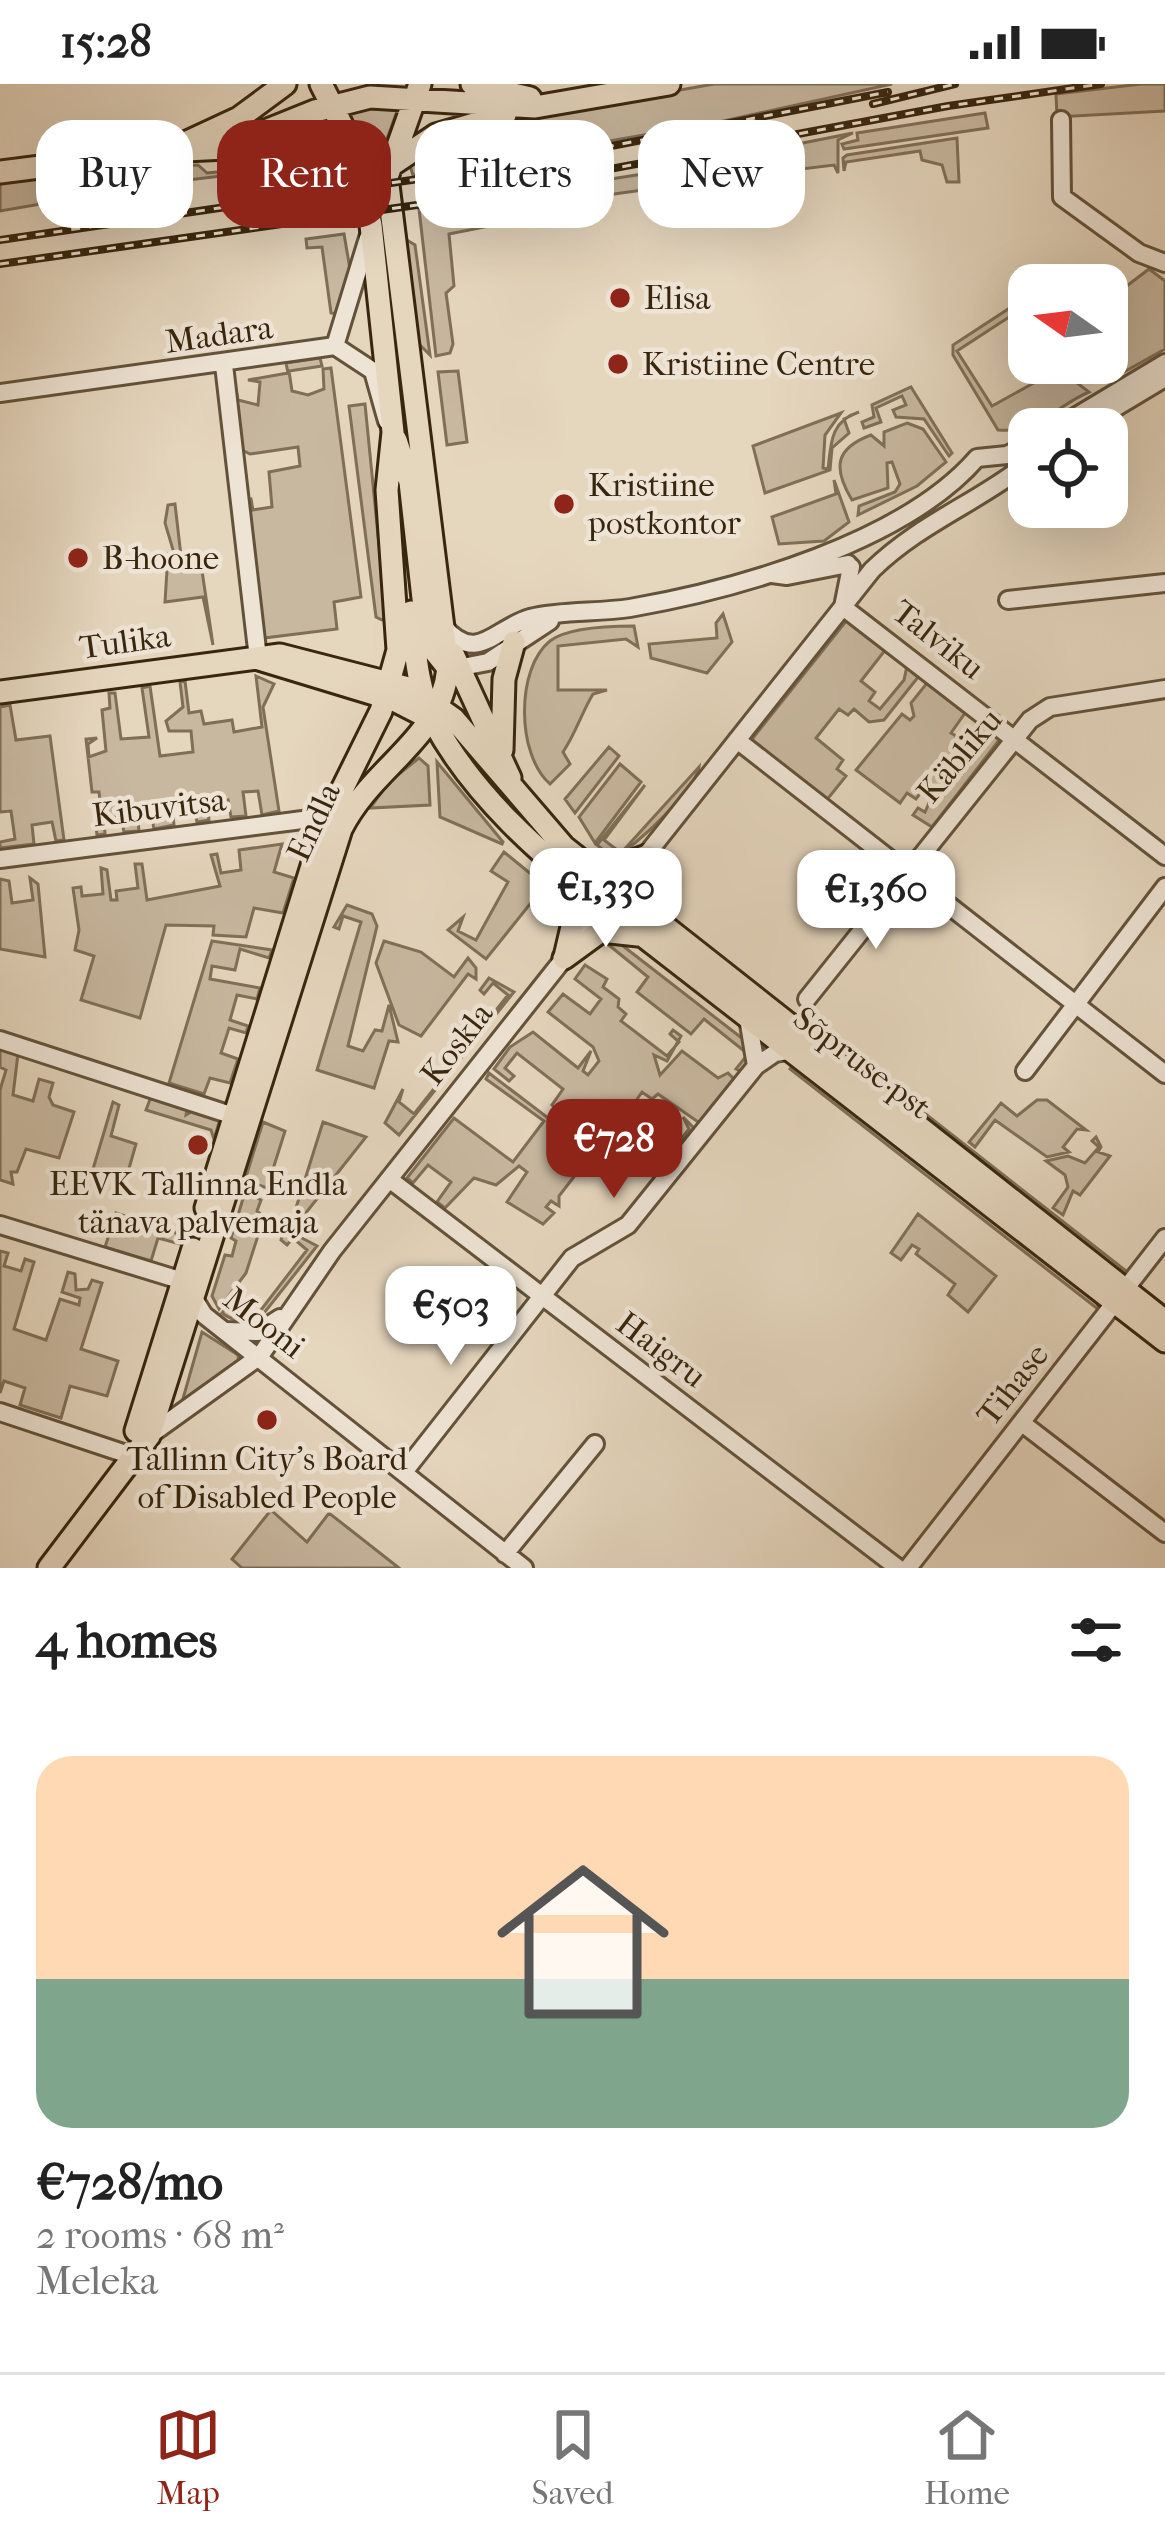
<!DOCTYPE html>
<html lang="en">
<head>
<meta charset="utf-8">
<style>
	:root { --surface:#fff; --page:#f2f2f2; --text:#222; --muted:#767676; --line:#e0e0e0; --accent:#8f2418 }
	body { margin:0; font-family:"IM FELL French Canon",serif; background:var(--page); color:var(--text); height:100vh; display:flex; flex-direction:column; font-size:45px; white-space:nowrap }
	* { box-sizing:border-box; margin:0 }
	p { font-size:39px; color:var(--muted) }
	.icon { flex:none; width:66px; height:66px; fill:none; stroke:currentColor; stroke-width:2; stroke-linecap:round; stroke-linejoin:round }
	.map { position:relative; height:1484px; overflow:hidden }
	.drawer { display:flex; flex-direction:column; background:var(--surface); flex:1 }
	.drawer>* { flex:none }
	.guide { position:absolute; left:36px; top:36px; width:1095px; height:108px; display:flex; gap:24px }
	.needle { width:78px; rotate:284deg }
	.controls { position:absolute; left:1008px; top:180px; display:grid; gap:24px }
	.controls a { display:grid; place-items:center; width:120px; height:120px; border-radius:24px; background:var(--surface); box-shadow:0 12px 48px #0002; font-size:60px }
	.price { position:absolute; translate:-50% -102px; padding:0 27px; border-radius:24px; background:#fff; color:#222; font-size:39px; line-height:78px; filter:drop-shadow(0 3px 6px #0008) }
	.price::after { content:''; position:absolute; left:50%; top:72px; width:36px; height:27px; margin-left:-18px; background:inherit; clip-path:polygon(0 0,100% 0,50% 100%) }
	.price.on { background:var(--accent); color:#fff }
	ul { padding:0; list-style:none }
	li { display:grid; align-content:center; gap:24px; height:636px; padding:0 36px }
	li+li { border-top:3px solid var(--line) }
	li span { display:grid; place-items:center; height:372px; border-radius:36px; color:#555 }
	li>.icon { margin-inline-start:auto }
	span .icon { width:216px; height:216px; fill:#fffc; stroke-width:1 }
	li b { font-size:51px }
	h2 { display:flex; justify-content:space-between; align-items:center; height:144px; padding:0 36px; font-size:51px }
	.pill { padding:0 42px; border-radius:36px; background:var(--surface); box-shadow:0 12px 48px #0002; font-size:42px; line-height:108px }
	.pill.on { background:var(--accent); color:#fff }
	.status { display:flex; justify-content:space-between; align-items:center; height:84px; padding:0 60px; background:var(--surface); direction:ltr }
	.status svg { height:33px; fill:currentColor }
	.tab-bar { display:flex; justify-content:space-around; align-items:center; height:168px; border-top:3px solid var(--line); background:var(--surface); font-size:33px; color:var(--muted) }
	.tab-bar a { display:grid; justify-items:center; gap:6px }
	.tab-bar .on { color:var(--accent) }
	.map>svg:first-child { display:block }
	.green { fill:#c8b8a0; stroke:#806f57; stroke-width:3 }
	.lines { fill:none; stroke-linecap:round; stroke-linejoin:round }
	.minor-casing { stroke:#63523a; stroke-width:22 }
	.major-casing { stroke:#38260e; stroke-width:27 }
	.minor { stroke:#eee4d5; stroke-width:16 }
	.major { stroke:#e5d6be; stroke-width:21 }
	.rail-casing { stroke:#38260e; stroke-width:8 }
	.rail { stroke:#eee4d5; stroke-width:3; stroke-dasharray:9; stroke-linecap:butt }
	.poi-dot { fill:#8f2418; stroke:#eee4d5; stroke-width:4.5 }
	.labels { text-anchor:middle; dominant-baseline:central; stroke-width:9; stroke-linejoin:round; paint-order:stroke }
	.poi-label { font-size:33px; fill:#38260e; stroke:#eee4d5; text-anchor:start }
	.street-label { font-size:33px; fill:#38260e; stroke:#eee4d5 }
</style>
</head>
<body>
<div class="status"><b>15:28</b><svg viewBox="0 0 49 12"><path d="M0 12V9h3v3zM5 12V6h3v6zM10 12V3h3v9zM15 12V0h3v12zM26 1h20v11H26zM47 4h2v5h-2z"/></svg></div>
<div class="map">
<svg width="1165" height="1484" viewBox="0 0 1165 1484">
	<rect width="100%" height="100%" fill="#e5d6be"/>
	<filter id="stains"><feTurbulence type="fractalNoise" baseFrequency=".00167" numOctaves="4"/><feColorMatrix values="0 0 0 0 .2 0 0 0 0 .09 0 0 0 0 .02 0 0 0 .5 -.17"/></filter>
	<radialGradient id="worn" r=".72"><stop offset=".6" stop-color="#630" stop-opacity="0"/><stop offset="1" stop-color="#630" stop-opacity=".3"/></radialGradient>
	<!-- green -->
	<path class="green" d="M 714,0 L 892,0 L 719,38 L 413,91 L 409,79 L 424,67 L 493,39 Z
		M 1141,0 L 1165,0 L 1165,27 L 1057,33 L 1056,10 Z
		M 400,19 L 381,71 L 378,97 L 375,97 L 349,27 Z
		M 985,29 L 988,44 L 844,65 L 842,60 L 858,56 L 857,49 Z
		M 853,49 L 838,56 L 838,89 L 834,81 L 719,95 L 700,108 L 686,100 L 513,124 L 500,140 L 449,150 L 454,202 L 446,209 L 453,260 L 450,269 L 436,272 L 419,125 L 662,87 Z
		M 957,54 L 959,98 L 947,98 L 942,81 L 922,76 L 920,67 L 846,78 L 844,87 L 843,74 L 847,71 Z
		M 151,77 L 153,83 L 198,81 L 207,89 L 307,80 L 341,93 L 337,103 L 336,93 L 303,82 L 64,111 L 64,116 L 0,127 L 0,96 Z
		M 344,150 L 350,185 L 337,230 L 331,229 L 322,163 L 307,164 L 306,155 Z
		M 405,155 L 415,161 L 430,271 L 417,258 Z
		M 1149,185 L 1165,197 L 1165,265 L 1115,293 L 1106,279 L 1107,217 Z
		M 1019,218 L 1023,224 L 957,267 L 992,322 L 1059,285 L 1089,308 C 1055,322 1039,350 998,346 L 953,271 L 953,261 Z
		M 320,274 L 322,282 L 289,287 L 292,307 L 308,311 L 324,305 L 323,285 L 331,284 L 361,513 L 334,518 L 337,545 L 264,554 L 246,416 L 251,415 L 253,426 L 272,423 L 269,388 L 300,382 L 298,363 L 250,370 L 242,366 L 234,297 L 238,316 L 258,321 L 260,298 L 248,296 L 288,289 L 286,279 Z
		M 458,287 L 467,358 L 447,361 L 438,288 Z
		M 911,303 L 952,369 L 949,372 L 924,335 L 896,333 L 893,326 L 906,321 L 902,312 L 876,324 L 881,338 L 864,344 L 862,338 L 874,333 L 872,321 Z
		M 365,320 L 386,532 L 382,536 L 376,533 L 349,322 Z
		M 859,328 L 844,335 L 849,349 L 832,364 L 830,386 L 765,409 L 753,362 L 841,329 L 825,351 L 823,384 L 828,385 C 831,360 830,337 859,328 Z
		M 907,339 L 923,345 L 946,378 L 917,402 L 858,431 L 859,422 L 895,408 L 900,400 L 892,378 L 887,379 L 888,404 L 852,416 C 832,383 836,364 871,351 L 884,362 L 884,348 Z
		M 834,396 L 849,438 L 824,457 L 779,460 L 772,433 L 836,410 Z
		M 175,420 L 182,481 L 201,480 L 213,561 L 203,513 L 165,518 L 168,470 L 174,469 L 165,439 L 168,421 Z
		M 723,530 L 732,558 L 707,589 L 651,574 L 649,560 L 717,554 L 716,539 Z
		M 847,536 L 886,565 L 861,597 L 875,608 L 869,617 L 880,625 L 904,596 L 907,582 L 919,592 L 884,636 L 869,638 L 854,625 L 848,631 L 839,625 L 816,654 L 843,676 L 837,685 L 846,692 L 826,717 L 749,659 Z
		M 634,542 L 638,563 L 626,555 L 558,562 L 558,606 L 607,606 L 593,610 C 581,630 576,649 563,668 L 570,680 L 550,700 C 516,670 516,584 550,557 C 568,543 612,542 634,542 Z
		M 256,592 L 274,600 L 263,623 L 279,727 L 262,731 L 258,707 L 243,708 L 246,732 L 231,733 L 228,716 L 207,719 L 209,736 L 197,738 L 193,719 L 172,722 L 174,741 L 154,745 L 150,724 L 137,726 L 139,747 L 124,748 L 121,733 L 104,735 L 105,750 L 97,751 L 94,726 L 101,725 L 99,708 L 92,708 L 86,655 L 97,654 L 88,660 L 89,673 L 106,667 L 102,626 L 110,624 L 109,609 L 115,609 L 121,655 L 149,653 L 142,604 L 150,602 L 160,672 L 193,668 L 191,647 L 169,647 L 166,637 L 183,623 L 180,598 L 185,597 L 189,629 L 201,627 L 204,640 L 232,636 L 234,648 L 262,643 Z
		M 927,599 L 965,629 L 951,649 L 974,662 L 981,641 L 1000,655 L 932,743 L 913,731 L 918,724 L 925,728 L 933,710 L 924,704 L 916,715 L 907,709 L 900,719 L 856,686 L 902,630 L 910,636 L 914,632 L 911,619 Z
		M 10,621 L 16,656 L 50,652 L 64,756 L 56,757 L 52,738 L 32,741 L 34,760 L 0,764 L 0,758 L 15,755 L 11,727 L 0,728 L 0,623 Z
		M 609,663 L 619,672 L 575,729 L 565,715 Z
		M 419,674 L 428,682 L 430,721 L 370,724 L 389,698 Z
		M 437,678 L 503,758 L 502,760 L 440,733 Z
		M 620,680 L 641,698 L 595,759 L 579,733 Z
		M 699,683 C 696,705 636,763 613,774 L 597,761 L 645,701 L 604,756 L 621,769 Z
		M 282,760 L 274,788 L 294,794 L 283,829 L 254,824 L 246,853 L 213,851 L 214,842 L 166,841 L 140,934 L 81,916 L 94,872 L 75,866 L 79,846 L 73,804 L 81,803 L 82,812 L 103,810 L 101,784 L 107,786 L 111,816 L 117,816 L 116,807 L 138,804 L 135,780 L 142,780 L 147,816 L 220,802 L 211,771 L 217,770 L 221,789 L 241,786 L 239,766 Z
		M 504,768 L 553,808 L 539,826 L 530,820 L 486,875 L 448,846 L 463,833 L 458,847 L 476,856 L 508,798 L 491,787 Z
		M 30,794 L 38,800 L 45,873 L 0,865 L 0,795 L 9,797 L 12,819 L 33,816 Z
		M 347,821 L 372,830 L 377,842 L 348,962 L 363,967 L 375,946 L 382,947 L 389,921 L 398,958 L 389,957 L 374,1004 L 317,986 L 361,838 L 343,832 L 339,845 L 334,843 Z
		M 614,855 L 752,962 L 751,976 L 742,988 L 736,985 L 748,970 L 704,935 L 691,950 L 637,908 L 648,893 L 604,857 Z
		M 212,857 L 272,866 L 269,874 L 240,865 L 235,886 L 212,882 L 210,895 L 260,904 L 257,915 L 237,911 L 230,936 L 248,942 L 246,949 L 229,944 L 221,969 L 238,975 L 230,999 L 210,994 L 204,1010 L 169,999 Z
		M 384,857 L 421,868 L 454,893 L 468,874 L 476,884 L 476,895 L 468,890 L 421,952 L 399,941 L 376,879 Z
		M 585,881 L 607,895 L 603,903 L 619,915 L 618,923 L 626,930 L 621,937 L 667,972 L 679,958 L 670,950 L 673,946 L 681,952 L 667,977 L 654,971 L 660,991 L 682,967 L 718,994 L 728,989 L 735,996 L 701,1040 L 658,1010 L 652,1015 L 642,1008 L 631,1024 L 677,1060 L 689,1045 L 683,1033 L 694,1044 L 661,1082 L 614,1046 L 602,1061 L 610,1067 L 590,1087 L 580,1085 L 559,1112 L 559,1122 L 551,1117 L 546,1123 L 554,1129 L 543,1140 L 507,1118 L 527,1088 L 519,1082 L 496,1101 L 474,1094 L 445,1124 L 437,1118 L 451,1098 L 428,1081 L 413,1099 L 407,1094 L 454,1034 L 513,1078 L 544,1037 L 486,995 L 489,989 L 548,1034 L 556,1026 L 552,1021 L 563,1005 L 517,969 L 505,984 L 514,992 L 509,997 L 494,985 L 510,963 L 533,948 L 578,984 L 591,967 L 583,987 L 588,991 L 599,977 L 593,963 L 548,928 L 563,910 L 590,930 L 601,915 L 575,895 Z
		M 489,894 L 514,908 L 399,1051 L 385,1039 L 403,1005 L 399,1018 L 414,1030 L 508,911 L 493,899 L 484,910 L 480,906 Z
		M 0,965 L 18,970 L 13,1011 L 33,1017 L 39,995 L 53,999 L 49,1013 L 53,1021 L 74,1028 L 59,1074 L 26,1065 L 17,1088 L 11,1088 L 13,1100 L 0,1096 L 0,1006 L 6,986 L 0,983 Z
		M 795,978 L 1096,1216 L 1099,1226 L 790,985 Z
		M 151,1013 L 187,1025 L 186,1031 L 193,1027 L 220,1035 L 214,1055 L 211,1046 L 146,1026 Z
		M 1037,1016 L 1047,1016 L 1086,1046 L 1077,1045 L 1063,1063 L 1069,1068 L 1047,1073 L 995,1036 L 975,1063 L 969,1058 L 1001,1019 L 1017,1032 Z
		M 113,1018 L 119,1021 L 111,1052 L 136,1060 L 126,1095 L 93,1085 Z
		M 923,1028 L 1130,1190 L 1115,1184 Z
		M 263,1038 L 285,1047 L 267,1104 L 245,1096 Z
		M 323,1038 L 366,1053 L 305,1130 L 295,1127 Z
		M 1096,1053 L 1101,1063 L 1098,1068 L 1110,1072 L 1080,1111 L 1073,1107 L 1063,1131 L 1053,1124 L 1068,1103 L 1065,1091 L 1046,1077 L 1068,1072 L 1085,1079 L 1099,1063 L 1092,1057 Z
		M 245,1108 L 261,1116 L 257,1127 L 264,1133 L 246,1189 L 219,1225 L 212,1212 L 225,1171 L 232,1172 L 236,1157 L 231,1154 Z
		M 116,1129 L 182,1151 L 180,1160 L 158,1154 L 151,1177 L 105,1163 Z
		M 918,1130 L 996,1192 L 968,1228 L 948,1211 L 955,1200 L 916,1170 L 919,1165 L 912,1161 L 901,1176 L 891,1169 Z
		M 286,1137 L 301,1143 L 300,1153 L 317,1162 L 257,1238 C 246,1240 231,1236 222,1229 L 234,1215 L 241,1220 L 236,1228 L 251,1239 L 307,1166 L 293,1154 L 287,1161 L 281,1156 L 284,1146 L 277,1141 Z
		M 0,1167 L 8,1169 L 4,1182 L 21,1187 L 25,1175 L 34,1178 L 14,1245 L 46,1256 L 60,1215 L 79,1221 L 80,1214 L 62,1208 L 68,1188 L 75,1190 L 76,1206 L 88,1205 L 92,1196 L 102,1199 L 81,1265 L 118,1277 L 107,1312 L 70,1302 L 61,1334 L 20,1321 L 25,1304 L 4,1297 L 0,1309 Z
		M 202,1248 L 238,1271 L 239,1281 L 182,1318 Z
		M 271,1426 L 307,1458 L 329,1429 L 399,1484 L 242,1484 L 232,1475 Z"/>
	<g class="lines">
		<!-- minor casing -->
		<g class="minor-casing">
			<path id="minor" d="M 1061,36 L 1062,113 L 1139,169 L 1165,179
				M 335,262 L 368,154
				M 224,281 L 258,574
				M 0,309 L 335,262 L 373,287 L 387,337
				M 1055,345 L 1165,279
				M 1080,345 L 1165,294
				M 772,490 L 787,492 L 848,480
				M 1008,516 L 1165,499
				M 843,523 L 1165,772
				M 843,523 L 851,483
				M 444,543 C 477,581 495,544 530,534 C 561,526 598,529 630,524 C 739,505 904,458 977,374 L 1007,371 L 1029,360
				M 452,585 L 488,578 L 550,537
				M 737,656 L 1165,990
				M 0,775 L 310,735 L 325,740
				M 807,915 L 1030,636 L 1050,623 L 1165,605
				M 748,934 L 756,982
				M 0,956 L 234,1032
				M 1025,987 L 1165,803
				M 389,1095 L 898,1484
				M 0,1141 L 183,1197 L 204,1231 L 524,1484
				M 227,1247 L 258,1248 L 280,1234
				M 0,1328 L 123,1369
				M 1022,1339 L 1165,1449
				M 150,1351 L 260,1272 L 332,1167 L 872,486 C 920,439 979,418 1029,378
				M 404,1388 L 572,1174 L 628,1141 L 756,982 L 775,969 L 794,966
				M 505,1470 L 595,1360
				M 908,1484 L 1165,1154"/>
		</g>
		<!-- major casing -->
		<g class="major-casing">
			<path id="major" d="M 472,0 L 530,14
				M 183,60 L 239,34 L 285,0
				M 223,64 L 315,27 L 370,13 L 535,23 L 669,0
				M 393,80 L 436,51 L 505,31
				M 0,88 L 166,67 L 286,61 L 324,68 L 361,91
				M 396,356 L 410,398 L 428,559 L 448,584
				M 411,528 C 415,565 417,605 434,638 C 473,712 542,771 606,823 L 1165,1257
				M 453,570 L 510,694
				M 259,575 L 394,616 L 433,636
				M 0,608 L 280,571 L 412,605 L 454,635 L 564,763 L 1165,1237
				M 502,666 L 504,595 L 514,558
				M 586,779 L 617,783 L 647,772 L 643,813 L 654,830
				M 565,873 L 575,830 L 567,792
				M 564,874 L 601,847 L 638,851
				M 206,1124 L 325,740 L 381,627 L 398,566 L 387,406 L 393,348 L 371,141 L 354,65 L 321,0
				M 136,1347 L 193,1165
				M 49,1484 L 149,1352 L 341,745 C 374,680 441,656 448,584 L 387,93 L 420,0"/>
		</g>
		<!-- minor -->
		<use href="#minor" class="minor"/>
		<!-- major -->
		<use href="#major" class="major"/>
		<!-- rail casing -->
		<g class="rail-casing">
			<path id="rail" d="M 873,20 L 955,0
				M 0,156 L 514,81 L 888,8
				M 0,180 L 417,121 L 948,22 L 1101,0"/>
		</g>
		<!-- rail -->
		<use href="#rail" class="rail"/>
	</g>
	<!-- markers -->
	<g class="poi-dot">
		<circle cx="620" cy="214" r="12"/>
		<circle cx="618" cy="280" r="12"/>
		<circle cx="564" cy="420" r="12"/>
		<circle cx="78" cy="474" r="12"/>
		<circle cx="198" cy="1061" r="12"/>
		<circle cx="267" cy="1336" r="12"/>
	</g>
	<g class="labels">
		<!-- poi labels -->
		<g class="poi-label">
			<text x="644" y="214">Elisa</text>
			<text x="642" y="280">Kristiine Centre</text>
			<text x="588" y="401">Kristiine<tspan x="588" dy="38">postkontor</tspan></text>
			<text x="102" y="474">B-hoone</text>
			<text x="198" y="1100" text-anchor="middle">EEVK Tallinna Endla<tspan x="198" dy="38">tänava palvemaja</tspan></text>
			<text x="267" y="1375" text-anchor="middle">Tallinn City's Board<tspan x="267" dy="38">of Disabled People</tspan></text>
		</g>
		<!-- street labels -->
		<g class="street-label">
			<text transform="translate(219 251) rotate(-8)">Madara</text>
			<text transform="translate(938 556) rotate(38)">Talviku</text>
			<text transform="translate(125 558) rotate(-8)">Tulika</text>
			<text transform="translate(960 672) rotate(-50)">Käbliku</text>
			<text transform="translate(159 724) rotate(-7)">Kibuvitsa</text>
			<text transform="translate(314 738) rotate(-65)">Endla</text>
			<text transform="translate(457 960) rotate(-52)">Koskla</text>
			<text transform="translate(862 979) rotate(37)">Sõpruse pst</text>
			<text transform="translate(264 1239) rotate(38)">Mooni</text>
			<text transform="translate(661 1266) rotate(37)">Haigru</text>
			<text transform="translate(1013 1301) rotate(-52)">Tihase</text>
		</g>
	</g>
	<rect width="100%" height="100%" filter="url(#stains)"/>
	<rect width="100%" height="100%" fill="url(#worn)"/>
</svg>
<div class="controls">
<a><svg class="needle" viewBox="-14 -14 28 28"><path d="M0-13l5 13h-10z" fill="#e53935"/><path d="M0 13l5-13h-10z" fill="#767676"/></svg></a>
<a><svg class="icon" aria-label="locate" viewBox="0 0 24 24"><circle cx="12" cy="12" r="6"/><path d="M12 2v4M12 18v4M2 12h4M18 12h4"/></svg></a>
</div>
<b class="price" style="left:606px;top:866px">€1,330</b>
<b class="price" style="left:876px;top:868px">€1,360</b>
<b class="price on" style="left:614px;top:1117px">€728</b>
<b class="price" style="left:451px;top:1284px">€503</b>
<div class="guide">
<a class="pill">Buy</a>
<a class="pill on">Rent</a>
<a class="pill">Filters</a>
<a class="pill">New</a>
</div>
</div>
<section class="drawer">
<h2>4 homes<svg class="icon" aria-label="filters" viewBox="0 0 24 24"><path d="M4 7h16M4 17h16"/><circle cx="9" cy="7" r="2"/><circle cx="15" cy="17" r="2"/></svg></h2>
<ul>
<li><span style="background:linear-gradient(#ffd9b3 60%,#7fa58c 0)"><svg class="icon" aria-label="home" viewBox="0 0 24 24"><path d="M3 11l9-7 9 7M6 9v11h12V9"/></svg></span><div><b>€728/mo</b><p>2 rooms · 68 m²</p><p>Meleka</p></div></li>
</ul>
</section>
<nav class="tab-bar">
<a class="on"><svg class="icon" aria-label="map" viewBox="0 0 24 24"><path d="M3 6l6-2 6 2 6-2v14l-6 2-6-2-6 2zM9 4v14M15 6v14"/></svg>Map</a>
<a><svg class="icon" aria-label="saved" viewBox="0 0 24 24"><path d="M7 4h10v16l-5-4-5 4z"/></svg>Saved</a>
<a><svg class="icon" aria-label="home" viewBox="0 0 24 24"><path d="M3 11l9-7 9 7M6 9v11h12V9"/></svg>Home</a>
</nav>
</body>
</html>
